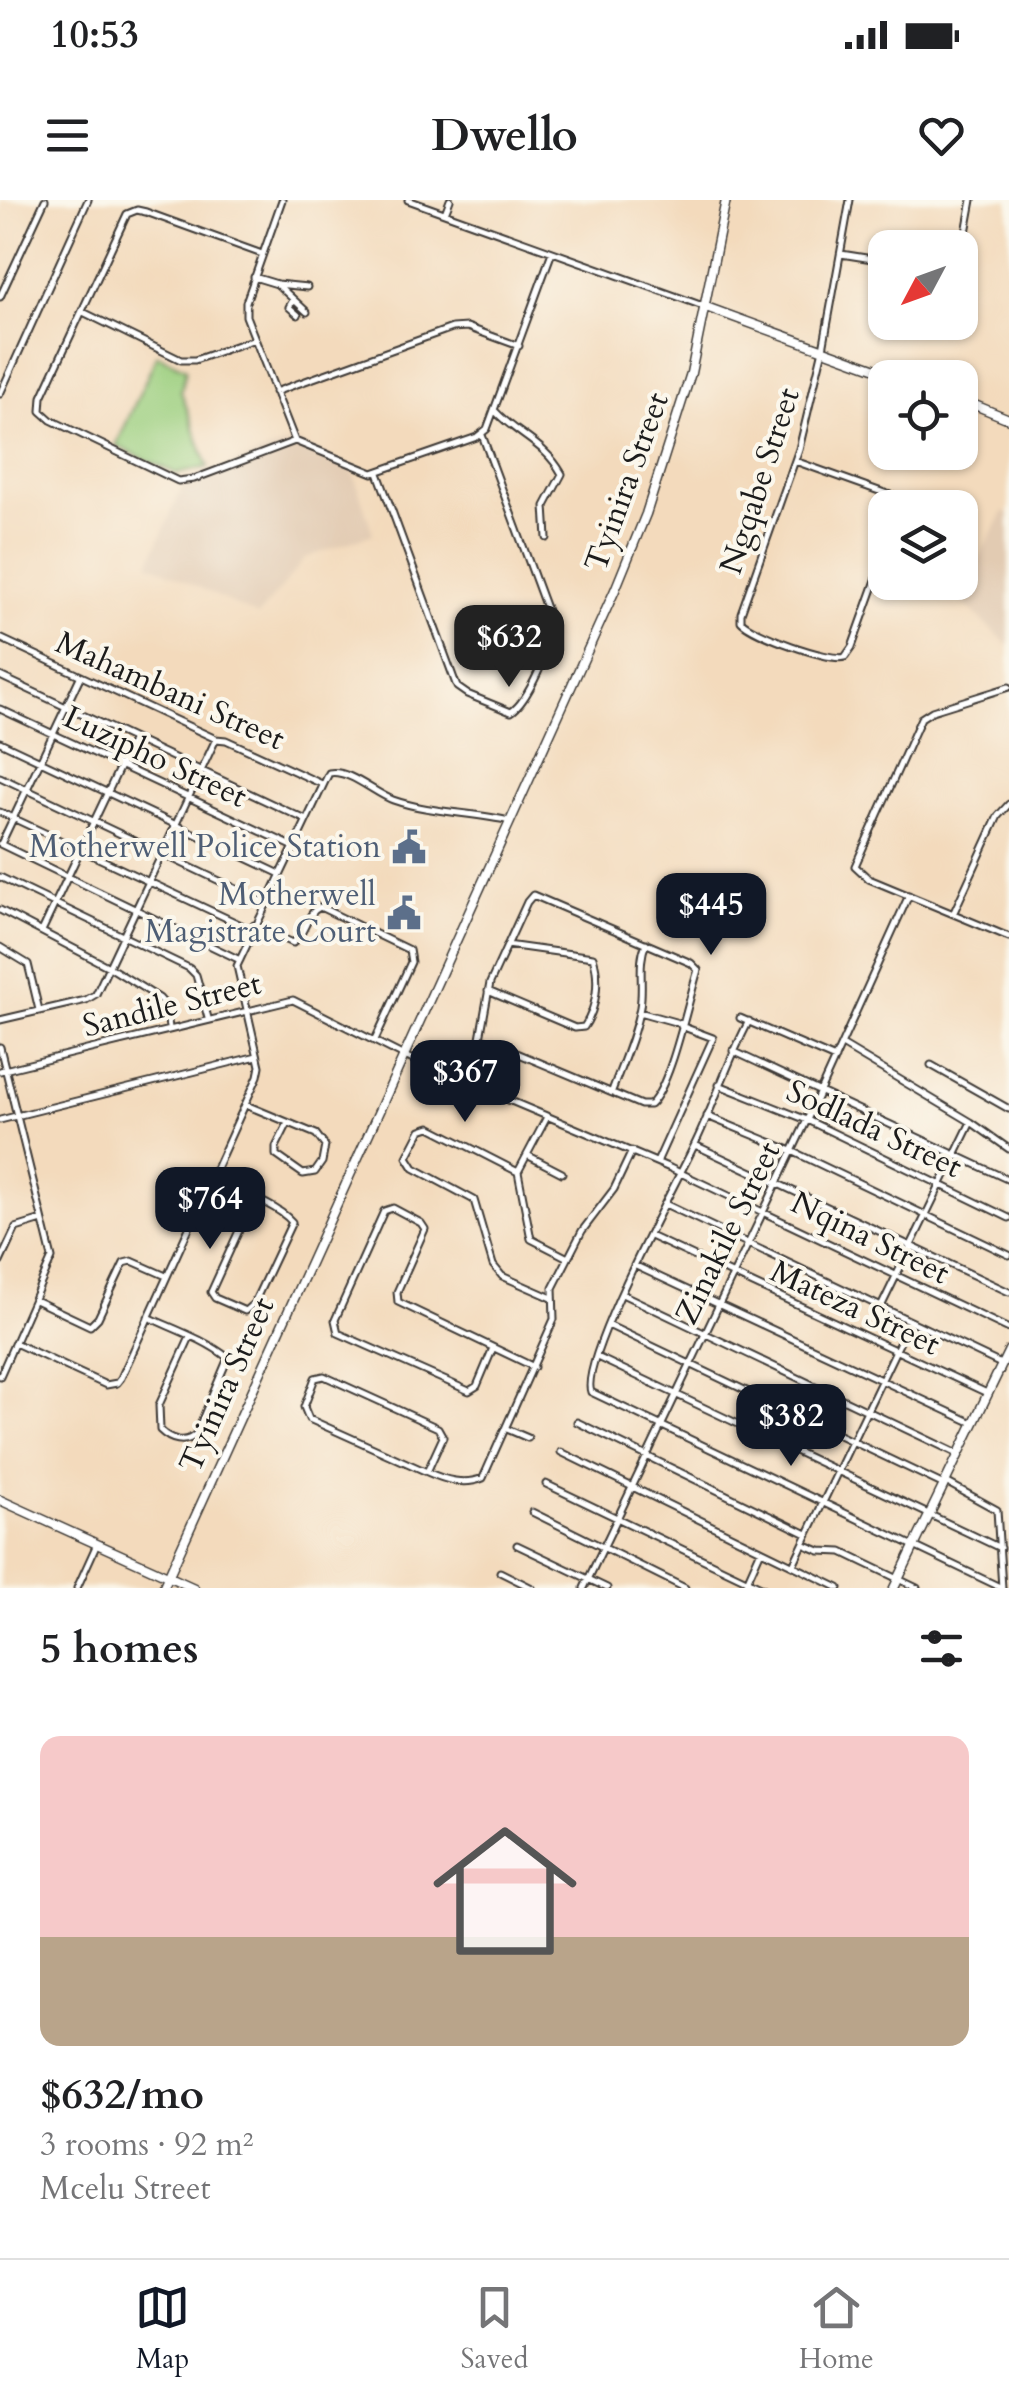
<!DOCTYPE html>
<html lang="en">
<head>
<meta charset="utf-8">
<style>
	:root { --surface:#fff; --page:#f2f2f2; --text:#202124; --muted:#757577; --line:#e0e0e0; --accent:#111827 }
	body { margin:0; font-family:Cardo,serif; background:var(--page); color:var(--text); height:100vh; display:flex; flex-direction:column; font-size:38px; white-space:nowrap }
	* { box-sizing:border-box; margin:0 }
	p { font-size:32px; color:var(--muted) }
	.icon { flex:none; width:55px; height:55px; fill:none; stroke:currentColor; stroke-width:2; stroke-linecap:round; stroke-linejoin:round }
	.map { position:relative; height:1388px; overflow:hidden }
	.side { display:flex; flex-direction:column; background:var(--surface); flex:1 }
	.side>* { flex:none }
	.needle { width:65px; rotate:229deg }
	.controls { position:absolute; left:868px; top:30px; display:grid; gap:20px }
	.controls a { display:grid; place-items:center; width:110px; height:110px; border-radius:20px; background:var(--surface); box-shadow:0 2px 8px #0004; font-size:50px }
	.price { position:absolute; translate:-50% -85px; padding:0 22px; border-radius:20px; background:var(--accent); color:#fff; font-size:32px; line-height:65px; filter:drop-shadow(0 2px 5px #0008) }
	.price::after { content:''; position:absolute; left:50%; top:60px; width:30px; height:22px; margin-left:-15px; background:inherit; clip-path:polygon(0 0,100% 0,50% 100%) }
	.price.selected { background:#222; color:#fff }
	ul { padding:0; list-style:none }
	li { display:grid; align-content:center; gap:20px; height:530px; padding:0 40px }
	li span { display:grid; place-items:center; height:310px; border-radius:20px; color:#555 }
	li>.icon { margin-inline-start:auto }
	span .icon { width:180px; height:180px; fill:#fffc; stroke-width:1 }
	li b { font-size:42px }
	h2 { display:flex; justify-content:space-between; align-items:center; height:120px; padding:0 40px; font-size:42px }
	.status { display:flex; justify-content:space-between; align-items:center; height:70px; padding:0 50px; background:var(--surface); direction:ltr }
	.status svg { height:28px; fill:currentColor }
	header { display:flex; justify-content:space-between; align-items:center; height:130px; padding:0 40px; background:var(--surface); font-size:45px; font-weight:700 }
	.dock { display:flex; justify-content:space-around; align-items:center; height:140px; border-top:2px solid var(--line); background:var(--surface); font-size:28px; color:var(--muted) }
	.dock a { display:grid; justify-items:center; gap:5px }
	.dock .selected { color:var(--accent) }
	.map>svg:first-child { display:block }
	.built { fill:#e2cbb2 }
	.green { fill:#9ccf7f; stroke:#5c764e; stroke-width:2.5 }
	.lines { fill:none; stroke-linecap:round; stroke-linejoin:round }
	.minor-casing { stroke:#3c3834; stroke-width:9 }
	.tertiary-casing { stroke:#3c3834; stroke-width:11 }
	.minor { stroke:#fff; stroke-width:5 }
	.tertiary { stroke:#fff; stroke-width:8 }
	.labels { text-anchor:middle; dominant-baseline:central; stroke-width:8; stroke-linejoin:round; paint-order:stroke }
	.street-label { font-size:32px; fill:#1c1c1c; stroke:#fbf7ec }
	.service-label { font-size:32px; fill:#4e5e75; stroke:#fbf7ec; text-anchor:end }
</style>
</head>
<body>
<div class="status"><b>10:53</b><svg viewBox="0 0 49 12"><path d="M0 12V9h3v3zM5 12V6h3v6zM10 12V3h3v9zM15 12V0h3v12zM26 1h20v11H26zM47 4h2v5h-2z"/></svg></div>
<header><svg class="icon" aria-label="menu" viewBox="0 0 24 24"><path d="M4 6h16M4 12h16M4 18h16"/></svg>Dwello<svg class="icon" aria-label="heart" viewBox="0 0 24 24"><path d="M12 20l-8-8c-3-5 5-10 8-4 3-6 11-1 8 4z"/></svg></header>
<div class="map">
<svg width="1009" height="1388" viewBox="0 0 1009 1388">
	<rect width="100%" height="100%" fill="#fbf7ec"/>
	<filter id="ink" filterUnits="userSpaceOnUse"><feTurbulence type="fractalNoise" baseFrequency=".01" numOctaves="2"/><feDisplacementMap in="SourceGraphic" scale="20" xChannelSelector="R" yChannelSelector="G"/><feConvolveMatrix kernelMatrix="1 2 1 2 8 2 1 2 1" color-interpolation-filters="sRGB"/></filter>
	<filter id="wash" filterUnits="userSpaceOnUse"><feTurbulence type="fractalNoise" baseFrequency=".0048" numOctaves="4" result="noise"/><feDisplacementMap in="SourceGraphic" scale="40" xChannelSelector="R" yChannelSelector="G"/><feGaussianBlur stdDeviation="2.25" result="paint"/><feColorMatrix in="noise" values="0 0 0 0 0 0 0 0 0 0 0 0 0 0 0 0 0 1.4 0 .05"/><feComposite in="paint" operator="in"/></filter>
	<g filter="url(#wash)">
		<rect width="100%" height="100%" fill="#f3dabc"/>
		<!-- built -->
		<path class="built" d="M 295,241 L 351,266 L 373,334 L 305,358 L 258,416 L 149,363 L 185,281 Z
			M 1004,311 L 1009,314 L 1009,446 L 957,397 Z"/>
		<!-- green -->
		<path class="green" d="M 157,155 L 186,169 L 181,192 L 208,267 L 177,274 L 116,246 Z"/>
	</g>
	<g filter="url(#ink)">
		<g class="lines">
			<!-- minor casing -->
			<g class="minor-casing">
				<path id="minor" d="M 282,0 L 246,102 L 246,116 L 295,241 L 373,273 L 477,237 L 487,229 L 552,52
					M 408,0 L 703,106
					M 850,0 L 823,149 L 799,249 L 741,413 L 741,421 C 752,434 830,462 845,457 L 852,447 L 885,355
					M 445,13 L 450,0
					M 262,54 L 146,12 L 137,10 L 127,14 L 42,197 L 41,211 L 51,220 L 178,281 L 194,279 L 295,241
					M 841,54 L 885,61
					M 960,65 L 972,0
					M 254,77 L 277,84 L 307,87
					M 277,84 L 307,112
					M 0,97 L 45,0
					M 293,100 L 289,107 L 298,115
					M 83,112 L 181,160 L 195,160 L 255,139
					M 275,192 L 452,128 L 467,127 L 519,146
					M 0,194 L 88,0
					M 495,211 C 518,236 544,242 562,274 L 545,306 L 547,338
					M 795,261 L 893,296 L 900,302 L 901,308
					M 378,273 L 457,487 L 467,494 L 511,512 C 528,502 551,447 553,427 L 482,235
					M 0,438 L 216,539 L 226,540 L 322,584
					M 0,476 L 304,619
					M 1009,487 L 932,511 L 921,518 L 855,666 L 869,679 L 1009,737
					M 0,509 L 292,646
					M 0,542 L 278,673
					M 0,577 L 264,702
					M 0,612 L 252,730
					M 0,644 L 240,760
					M 1,644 L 80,477
					M 0,677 L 189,768 L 196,775 L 208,818
					M 0,710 L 109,767 L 159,798 L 166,806 L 169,828
					M 954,712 L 998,616 L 1009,604
					M 254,725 L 293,743 C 306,734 306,713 320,707 L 409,750 L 411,762 L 375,840
					M 42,731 L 133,539
					M 0,747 L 28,764 L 39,810
					M 488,791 L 575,828 L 584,827 C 597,808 600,779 593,757 L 507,745
					M 639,812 L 682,824
					M 740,818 L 835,859
					M 0,820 L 86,800 L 96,794 L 216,539
					M 749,821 C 727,862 714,906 693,948 C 674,987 579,1162 591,1192 L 1002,1388
					M 842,845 L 971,922 L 1009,949
					M 0,847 L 52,1058 L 0,1176
					M 733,851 L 1009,980
					M 931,865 L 1009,909
					M 0,871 L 293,800 L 404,856 L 670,968 L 1009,1129
					M 468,883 L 476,860 L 490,783 L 527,702 L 533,695 L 691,763 L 698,770 C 688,801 671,886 650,905 L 641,905 L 481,838
					M 719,885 L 807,920 L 1009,1018
					M 612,891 C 622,864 635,835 640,807 C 644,784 637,764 646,743
					M 246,905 L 316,934 L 325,946 L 322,962 L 315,972 L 303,974 L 276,955 L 276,947 L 288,923
					M 707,916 L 792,951 L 1009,1055
					M 0,920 L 257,856
					M 695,945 L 1009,1092
					M 529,956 L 562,973
					M 657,962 L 713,838 L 681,826
					M 518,972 L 430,927 L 421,930 L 407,957 L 414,968 L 474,1000 L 493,1065 L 502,1076 L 552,1098
					M 518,972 L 531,1039 L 568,1058
					M 518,972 L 547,917
					M 211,980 C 236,992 274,1002 292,1022 L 254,1103 L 245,1111 L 215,1098 L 211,1092 L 253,1000
					M 665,1004 L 1001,1164
					M 650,1036 L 987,1193
					M 0,1062 L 16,1028 L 42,1020
					M 636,1066 L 973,1223
					M 622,1094 L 958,1254
					M 35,1100 L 90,1126 L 98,1118 L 124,1063 L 132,1061 L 166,1076
					M 881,1107 L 971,922
					M 148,1117 C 174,1129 206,1140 228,1158 L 196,1234 C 185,1245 170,1240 160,1230 L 159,1205 L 190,1137
					M 608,1125 L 944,1285
					M 15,1143 L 106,1185 L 117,1183 L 121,1178 L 258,876 L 260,866 L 237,766 L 329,573 C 349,569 374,593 393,600 C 430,613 472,612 510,621
					M 493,1148 L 477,1186 L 469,1191 L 338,1133 L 335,1120 L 384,1011 L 393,1008 L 421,1023 L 425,1029 L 397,1092 L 398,1102 L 534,1167
					M 597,1157 L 1000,1348
					M 577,1222 L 807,1334
					M 507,1229 L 528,1238
					M 561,1252 L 839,1388
					M 427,1272 L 443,1237 L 438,1228 L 324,1176 L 315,1178 L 304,1207 L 309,1219 L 427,1272 C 445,1280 464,1286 483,1278 L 554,1119 L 553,1088 L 582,1031 L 614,989 L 632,951
					M 946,1282 L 997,1310 L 1002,1388
					M 546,1284 L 763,1388
					M 532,1312 L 685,1388
					M 803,1344 L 820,1351 L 842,1352 L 917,1388
					M 517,1345 L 607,1388
					M 793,1365 L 910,1121
					M 500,1372 L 532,1388
					M 77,1388 L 97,1344
					M 584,1388 L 807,920 L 909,695
					M 744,1388 L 761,1350"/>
			</g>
			<!-- tertiary casing -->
			<g class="tertiary-casing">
				<path id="tertiary" d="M 706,107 L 901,178
					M 960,199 L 1009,219
					M 0,1300 L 194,1388
					M 163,1388 L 615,390 L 646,314 L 691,173 L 726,0
					M 894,1388 L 1009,1150"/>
			</g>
			<!-- minor -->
			<use href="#minor" class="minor"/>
			<!-- tertiary -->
			<use href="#tertiary" class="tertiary"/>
		</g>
	</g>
	<!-- icons -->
	<defs>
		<g id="civic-bare" transform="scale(2.7)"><path d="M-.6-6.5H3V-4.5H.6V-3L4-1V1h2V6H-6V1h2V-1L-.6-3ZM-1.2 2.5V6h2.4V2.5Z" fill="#5c6f8a" stroke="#fbf7ec" stroke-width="2.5" paint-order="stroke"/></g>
	</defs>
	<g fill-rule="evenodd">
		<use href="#civic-bare" x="409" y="647"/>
		<use href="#civic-bare" x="404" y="713"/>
	</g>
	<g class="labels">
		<!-- street labels -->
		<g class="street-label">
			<text transform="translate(760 281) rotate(-72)">Ngqabe Street</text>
			<text transform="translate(627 282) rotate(-70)">Tyinira Street</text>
			<text transform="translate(170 491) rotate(24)">Mahambani Street</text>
			<text transform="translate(155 557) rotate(25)">Luzipho Street</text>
			<text transform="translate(172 805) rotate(-14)">Sandile Street</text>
			<text transform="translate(874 929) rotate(25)">Sodlada Street</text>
			<text transform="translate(728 1033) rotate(-64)">Zinakile Street</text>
			<text transform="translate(870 1038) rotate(26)">Nqina Street</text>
			<text transform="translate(855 1108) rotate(25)">Mateza Street</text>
			<text transform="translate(227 1185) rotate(-66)">Tyinira Street</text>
		</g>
		<!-- service labels -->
		<g class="service-label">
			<text x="381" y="647">Motherwell Police Station</text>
			<text x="376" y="695">Motherwell<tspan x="376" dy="37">Magistrate Court</tspan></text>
		</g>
	</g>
</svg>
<div class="controls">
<a><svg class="needle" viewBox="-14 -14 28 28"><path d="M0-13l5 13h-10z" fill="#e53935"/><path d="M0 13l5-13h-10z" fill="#757577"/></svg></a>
<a><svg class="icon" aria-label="locate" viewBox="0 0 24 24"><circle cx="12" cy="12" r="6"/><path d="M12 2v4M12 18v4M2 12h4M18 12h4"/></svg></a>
<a><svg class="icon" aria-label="layers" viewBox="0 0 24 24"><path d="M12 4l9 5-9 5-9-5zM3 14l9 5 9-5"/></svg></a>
</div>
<b class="price selected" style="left:509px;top:490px">$632</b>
<b class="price" style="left:711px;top:758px">$445</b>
<b class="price" style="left:465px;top:925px">$367</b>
<b class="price" style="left:210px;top:1052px">$764</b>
<b class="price" style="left:791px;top:1269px">$382</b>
</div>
<section class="side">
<h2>5 homes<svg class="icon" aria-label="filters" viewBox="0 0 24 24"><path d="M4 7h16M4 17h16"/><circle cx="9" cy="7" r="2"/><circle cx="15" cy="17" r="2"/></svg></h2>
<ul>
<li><span style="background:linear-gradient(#f6c9c9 65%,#b9a48a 0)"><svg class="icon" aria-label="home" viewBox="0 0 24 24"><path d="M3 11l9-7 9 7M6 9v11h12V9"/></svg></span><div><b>$632/mo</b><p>3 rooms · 92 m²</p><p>Mcelu Street</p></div></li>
</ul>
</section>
<nav class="dock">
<a class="selected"><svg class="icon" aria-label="map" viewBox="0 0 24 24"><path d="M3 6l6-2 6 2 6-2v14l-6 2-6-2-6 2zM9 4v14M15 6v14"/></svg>Map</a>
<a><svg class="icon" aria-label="saved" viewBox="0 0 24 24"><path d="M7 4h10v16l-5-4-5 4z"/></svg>Saved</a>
<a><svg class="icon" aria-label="home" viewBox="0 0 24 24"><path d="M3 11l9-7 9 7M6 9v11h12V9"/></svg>Home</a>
</nav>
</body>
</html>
